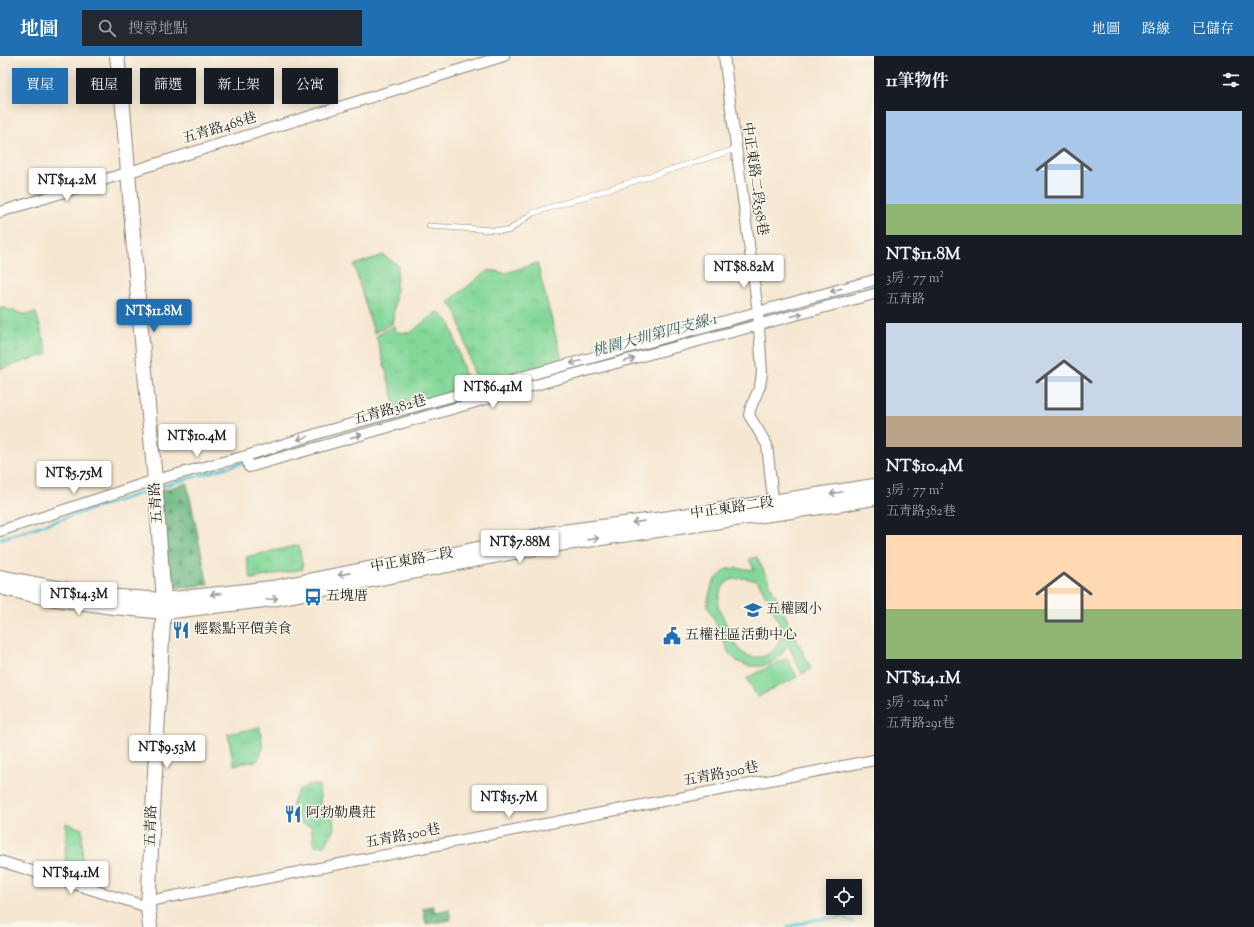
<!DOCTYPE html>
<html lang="zh-TW">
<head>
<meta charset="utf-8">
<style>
	:root { --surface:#171b24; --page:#242831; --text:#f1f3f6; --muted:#9ea1a6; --accent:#1f6fb2 }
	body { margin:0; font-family:"Sorts Mill Goudy","Noto Serif TC",serif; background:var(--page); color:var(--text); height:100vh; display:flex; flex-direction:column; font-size:15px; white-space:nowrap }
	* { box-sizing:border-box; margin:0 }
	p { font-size:13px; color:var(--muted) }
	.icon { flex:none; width:22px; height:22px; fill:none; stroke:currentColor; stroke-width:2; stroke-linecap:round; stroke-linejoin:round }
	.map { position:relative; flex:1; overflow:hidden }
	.panel { display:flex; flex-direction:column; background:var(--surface); width:380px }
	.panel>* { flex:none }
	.top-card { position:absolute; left:12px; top:12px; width:380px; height:36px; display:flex; gap:8px }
	.controls { position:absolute; left:826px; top:823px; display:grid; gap:8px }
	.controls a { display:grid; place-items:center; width:36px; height:36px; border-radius:0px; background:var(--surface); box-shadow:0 2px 10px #0003; font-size:20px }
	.price { position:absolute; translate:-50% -34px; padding:0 9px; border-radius:4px; background:#fff; color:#222; font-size:13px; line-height:26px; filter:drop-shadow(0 1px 2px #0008) }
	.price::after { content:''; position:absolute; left:50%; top:24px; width:12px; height:9px; margin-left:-6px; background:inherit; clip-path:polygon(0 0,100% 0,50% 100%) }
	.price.current { background:var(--accent); color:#fff }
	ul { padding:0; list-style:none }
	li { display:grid; align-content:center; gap:8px; height:212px; padding:0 12px }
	li span { display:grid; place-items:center; height:124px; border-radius:0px; color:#555 }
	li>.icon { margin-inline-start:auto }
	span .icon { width:72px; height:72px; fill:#fffc; stroke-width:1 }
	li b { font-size:17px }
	h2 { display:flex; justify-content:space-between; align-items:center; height:48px; padding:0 12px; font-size:17px }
	.chip { padding:0 14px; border-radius:0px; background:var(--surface); box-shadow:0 2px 10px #0003; font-size:14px; line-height:36px }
	.chip.current { background:var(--accent); color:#fff }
	header { display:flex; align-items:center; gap:24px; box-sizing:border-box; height:56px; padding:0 20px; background:var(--accent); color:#fff }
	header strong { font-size:19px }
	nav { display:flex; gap:22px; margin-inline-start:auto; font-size:14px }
	.search { width:280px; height:36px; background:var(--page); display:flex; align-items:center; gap:10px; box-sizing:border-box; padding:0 14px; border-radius:0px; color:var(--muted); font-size:15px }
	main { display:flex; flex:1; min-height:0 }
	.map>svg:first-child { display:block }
	.grass { fill:url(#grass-tufts); stroke:#507a5a }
	.forest { fill:url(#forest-firs); stroke:#436a4e }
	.green { fill:#83d799; stroke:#507a5a; fill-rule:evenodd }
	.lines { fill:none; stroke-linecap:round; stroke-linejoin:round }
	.stream { stroke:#5bc6d5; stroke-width:3 }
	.lane-casing { stroke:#898276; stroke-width:6 }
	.street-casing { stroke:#898276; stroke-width:12 }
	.secondary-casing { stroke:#898276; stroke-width:16 }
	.lane { stroke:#fff; stroke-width:5 }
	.street { stroke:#fff; stroke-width:10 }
	.secondary { stroke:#fff; stroke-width:14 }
	.oneway { stroke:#999 }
	.labels { text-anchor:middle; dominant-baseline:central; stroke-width:3; stroke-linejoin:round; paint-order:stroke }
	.street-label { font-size:14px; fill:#1c1c1c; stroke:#fbf7ec }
	.poi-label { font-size:14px; fill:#1c1c1c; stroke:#fbf7ec; text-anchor:start }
	.water-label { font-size:15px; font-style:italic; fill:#356066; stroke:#fbf7ec }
</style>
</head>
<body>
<header>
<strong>地圖</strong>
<div class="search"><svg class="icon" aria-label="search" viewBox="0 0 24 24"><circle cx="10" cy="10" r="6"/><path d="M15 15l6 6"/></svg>搜尋地點</div>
<nav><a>地圖</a><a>路線</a><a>已儲存</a></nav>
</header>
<main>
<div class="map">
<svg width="874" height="871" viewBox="0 0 874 871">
	<defs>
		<pattern id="grass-tufts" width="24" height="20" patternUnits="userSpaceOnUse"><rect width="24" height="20" fill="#83d799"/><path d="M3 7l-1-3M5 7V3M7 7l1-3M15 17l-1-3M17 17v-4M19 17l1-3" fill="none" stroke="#71b883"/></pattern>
		<pattern id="forest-firs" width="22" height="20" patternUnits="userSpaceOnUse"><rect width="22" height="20" fill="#6ab881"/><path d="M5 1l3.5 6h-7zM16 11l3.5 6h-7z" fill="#569569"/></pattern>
	</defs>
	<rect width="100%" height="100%" fill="#fbf7ec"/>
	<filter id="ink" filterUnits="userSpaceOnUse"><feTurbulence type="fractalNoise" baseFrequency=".025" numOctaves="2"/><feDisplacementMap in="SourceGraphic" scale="8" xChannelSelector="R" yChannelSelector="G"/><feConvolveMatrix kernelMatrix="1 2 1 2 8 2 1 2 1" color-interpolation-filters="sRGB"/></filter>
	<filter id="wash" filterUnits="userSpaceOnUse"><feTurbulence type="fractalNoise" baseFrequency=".012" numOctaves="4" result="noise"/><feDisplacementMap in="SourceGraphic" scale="16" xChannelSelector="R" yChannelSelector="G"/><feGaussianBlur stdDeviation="0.9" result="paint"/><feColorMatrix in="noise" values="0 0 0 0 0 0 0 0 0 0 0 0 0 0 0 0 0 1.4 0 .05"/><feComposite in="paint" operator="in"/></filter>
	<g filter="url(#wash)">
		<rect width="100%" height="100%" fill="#f6e7d1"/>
		<!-- grass -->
		<path class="grass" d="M 383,199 L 398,209 L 393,263 L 392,268 L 374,277 L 354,209 Z
			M 537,207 L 562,304 L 477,328 L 457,257 L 448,246 L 488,214 L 506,217 Z
			M 0,251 L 24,258 L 36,257 L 48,298 L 0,313 Z
			M 438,255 L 450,267 L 469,332 L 396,351 L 376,280 L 394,270 L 396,276 L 410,277 Z
			M 299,489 L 303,513 L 251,523 L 246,501 Z
			M 260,671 L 263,693 L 257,705 L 234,709 L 228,678 Z
			M 308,729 L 319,729 L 321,750 L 333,759 L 334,775 L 325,789 L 314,790 L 311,770 L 302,768 L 292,749 L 298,735 Z
			M 66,767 L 82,773 L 83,825 L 65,820 Z"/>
		<!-- forest -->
		<path class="forest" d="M 187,427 L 208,529 L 167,532 L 160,435 Z
			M 433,850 L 435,856 L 449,853 L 451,864 L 426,868 L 423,852 Z"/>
		<!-- green -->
		<path class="green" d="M 757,501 L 811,613 L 802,618 L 788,588 L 783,597 L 777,602 L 770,608 L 762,610 L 748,610 L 737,605 L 729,597 L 707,548 L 712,529 L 715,524 L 727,513 L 737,512 L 754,514 L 749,503 ZM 745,522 L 757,525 L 761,531 C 766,540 778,561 780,571 C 780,575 781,582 779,586 C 772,604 748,606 738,592 L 718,551 C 718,542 721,529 729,525 C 733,522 740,523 745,522 Z
			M 787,602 L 797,621 L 757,641 L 747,622 Z"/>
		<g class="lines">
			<!-- stream -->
			<path class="stream" d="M 763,262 L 874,231
				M 651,293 L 753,264
				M 336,380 L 471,342
				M 159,431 L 321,384
				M 0,483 L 148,435
				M 788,871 L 813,864 L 842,861 L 853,866"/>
		</g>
	</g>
	<g filter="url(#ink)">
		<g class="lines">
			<!-- lane casing -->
			<g class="lane-casing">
				<path id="lane" d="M 429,170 L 508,175 L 533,157 L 736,93"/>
			</g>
			<!-- street casing -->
			<g class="street-casing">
				<path id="street" d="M 724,0 L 758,256 L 762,317 L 760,330 L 751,351 L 749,359 L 767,389 L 774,452
					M 0,156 L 504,0
					M 246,400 L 249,411 L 560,322 L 874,238
					M 0,475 L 155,424 L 246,400 L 326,375 L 874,224
					M 0,805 L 148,851
					M 149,845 L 874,704"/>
			</g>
			<!-- secondary casing -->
			<g class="secondary-casing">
				<path id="secondary" d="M 117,0 L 123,52 L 137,231 L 155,424 L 164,544 L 148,851 L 150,871
					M 0,521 L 51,531 L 104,540 L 164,544 L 272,532 L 378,511 L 445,500 L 547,478 L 670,462 L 874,430
					M 0,531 L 42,541 L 113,551 L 164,556 L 273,543 L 545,490 L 848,447 L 874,442"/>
			</g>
			<!-- lane -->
			<use href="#lane" class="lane"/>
			<!-- street -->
			<use href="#street" class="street"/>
			<!-- secondary -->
			<use href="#secondary" class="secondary"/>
		</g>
		<!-- one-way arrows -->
		<defs><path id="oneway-shaft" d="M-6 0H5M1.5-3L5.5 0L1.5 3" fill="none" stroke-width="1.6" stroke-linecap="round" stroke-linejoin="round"/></defs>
		<g class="oneway">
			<use href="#oneway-shaft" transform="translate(836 234) rotate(164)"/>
			<use href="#oneway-shaft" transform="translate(797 259) rotate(-15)"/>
			<use href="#oneway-shaft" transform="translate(629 304) rotate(-15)"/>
			<use href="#oneway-shaft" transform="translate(576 306) rotate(165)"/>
			<use href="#oneway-shaft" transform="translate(356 380) rotate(-16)"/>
			<use href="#oneway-shaft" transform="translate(303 382) rotate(163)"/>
			<use href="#oneway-shaft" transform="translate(836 437) rotate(171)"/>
			<use href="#oneway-shaft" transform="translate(638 466) rotate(172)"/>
			<use href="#oneway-shaft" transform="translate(593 483) rotate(-8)"/>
			<use href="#oneway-shaft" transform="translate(344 518) rotate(169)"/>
			<use href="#oneway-shaft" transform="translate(216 538) rotate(174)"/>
			<use href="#oneway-shaft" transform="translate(272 543) rotate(-9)"/>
		</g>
	</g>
	<!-- icons -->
	<defs>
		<g id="bus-bare" transform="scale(1.38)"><path d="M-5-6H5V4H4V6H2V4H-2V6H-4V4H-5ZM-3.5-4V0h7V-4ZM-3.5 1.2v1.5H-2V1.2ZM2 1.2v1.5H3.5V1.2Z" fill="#1f6fb2" stroke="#fbf7ec" stroke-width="2.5" paint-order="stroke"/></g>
		<g id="school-bare" transform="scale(1.38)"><path d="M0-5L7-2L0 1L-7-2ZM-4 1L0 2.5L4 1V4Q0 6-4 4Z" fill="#1f6fb2" stroke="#fbf7ec" stroke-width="2.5" paint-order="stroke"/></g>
		<g id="restaurant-bare" transform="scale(1.38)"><path d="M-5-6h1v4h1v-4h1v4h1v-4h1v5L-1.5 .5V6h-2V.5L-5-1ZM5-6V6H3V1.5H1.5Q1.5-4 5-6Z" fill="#1f6fb2" stroke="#fbf7ec" stroke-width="2.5" paint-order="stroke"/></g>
		<g id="civic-bare" transform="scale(1.38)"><path d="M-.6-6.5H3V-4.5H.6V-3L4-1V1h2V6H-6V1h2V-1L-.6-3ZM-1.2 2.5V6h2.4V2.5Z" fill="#1f6fb2" stroke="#fbf7ec" stroke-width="2.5" paint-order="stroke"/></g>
	</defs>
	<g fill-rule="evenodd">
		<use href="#bus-bare" x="313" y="541"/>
		<use href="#school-bare" x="753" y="554"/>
		<use href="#restaurant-bare" x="181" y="574"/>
		<use href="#civic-bare" x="672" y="580"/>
		<use href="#restaurant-bare" x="293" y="758"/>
	</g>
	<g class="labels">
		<!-- street labels -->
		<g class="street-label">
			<text transform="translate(220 73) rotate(-17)">五青路468巷</text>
			<text transform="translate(754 123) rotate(82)">中正東路二段558巷</text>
			<text transform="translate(390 355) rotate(-16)">五青路382巷</text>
			<text transform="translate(157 447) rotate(-94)">五青路</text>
			<text transform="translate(732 453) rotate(-8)">中正東路二段</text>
			<text transform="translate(412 505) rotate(-10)">中正東路二段</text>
			<text transform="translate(721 719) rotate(-11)">五青路300巷</text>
			<text transform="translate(152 770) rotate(-88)">五青路</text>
			<text transform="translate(403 781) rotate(-11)">五青路300巷</text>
		</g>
		<!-- poi labels -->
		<g class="poi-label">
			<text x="326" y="541">五塊厝</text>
			<text x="766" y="554">五權國小</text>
			<text x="194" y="574">輕鬆點平價美食</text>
			<text x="685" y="580">五權社區活動中心</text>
			<text x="306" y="758">阿勃勒農莊</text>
		</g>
		<!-- water labels -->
		<g class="water-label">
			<text transform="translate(655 280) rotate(-15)">桃園大圳第四支線-1</text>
		</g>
	</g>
</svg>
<div class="controls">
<a><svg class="icon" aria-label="locate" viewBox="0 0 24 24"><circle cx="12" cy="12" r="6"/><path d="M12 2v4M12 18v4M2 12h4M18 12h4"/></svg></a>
</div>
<b class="price" style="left:67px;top:146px">NT$14.2M</b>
<b class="price" style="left:744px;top:233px">NT$8.82M</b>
<b class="price current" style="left:154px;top:277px">NT$11.8M</b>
<b class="price" style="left:493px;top:353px">NT$6.41M</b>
<b class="price" style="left:197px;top:402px">NT$10.4M</b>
<b class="price" style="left:74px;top:439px">NT$5.75M</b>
<b class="price" style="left:520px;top:508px">NT$7.88M</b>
<b class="price" style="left:79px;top:560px">NT$14.3M</b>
<b class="price" style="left:167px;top:713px">NT$9.53M</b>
<b class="price" style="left:509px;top:763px">NT$15.7M</b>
<b class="price" style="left:71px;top:839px">NT$14.1M</b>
<div class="top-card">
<a class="chip current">買屋</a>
<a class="chip">租屋</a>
<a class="chip">篩選</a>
<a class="chip">新上架</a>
<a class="chip">公寓</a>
</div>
</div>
<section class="panel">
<h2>11筆物件<svg class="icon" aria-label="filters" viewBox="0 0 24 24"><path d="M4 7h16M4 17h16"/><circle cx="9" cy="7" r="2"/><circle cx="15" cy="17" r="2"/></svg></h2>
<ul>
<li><span style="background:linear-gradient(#a9c7e8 75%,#8fb573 0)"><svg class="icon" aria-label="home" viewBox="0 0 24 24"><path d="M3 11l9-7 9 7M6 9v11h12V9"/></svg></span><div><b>NT$11.8M</b><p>3房 · 77 m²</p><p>五青路</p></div></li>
<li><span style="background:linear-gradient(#c9d6e8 75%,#b9a48a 0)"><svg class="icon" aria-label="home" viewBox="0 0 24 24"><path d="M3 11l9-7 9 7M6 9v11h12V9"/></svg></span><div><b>NT$10.4M</b><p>3房 · 77 m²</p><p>五青路382巷</p></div></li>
<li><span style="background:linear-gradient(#ffd9b3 60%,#8fb573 0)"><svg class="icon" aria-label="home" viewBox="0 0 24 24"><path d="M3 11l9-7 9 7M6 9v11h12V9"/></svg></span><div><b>NT$14.1M</b><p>3房 · 104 m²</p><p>五青路291巷</p></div></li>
</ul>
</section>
</main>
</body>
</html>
